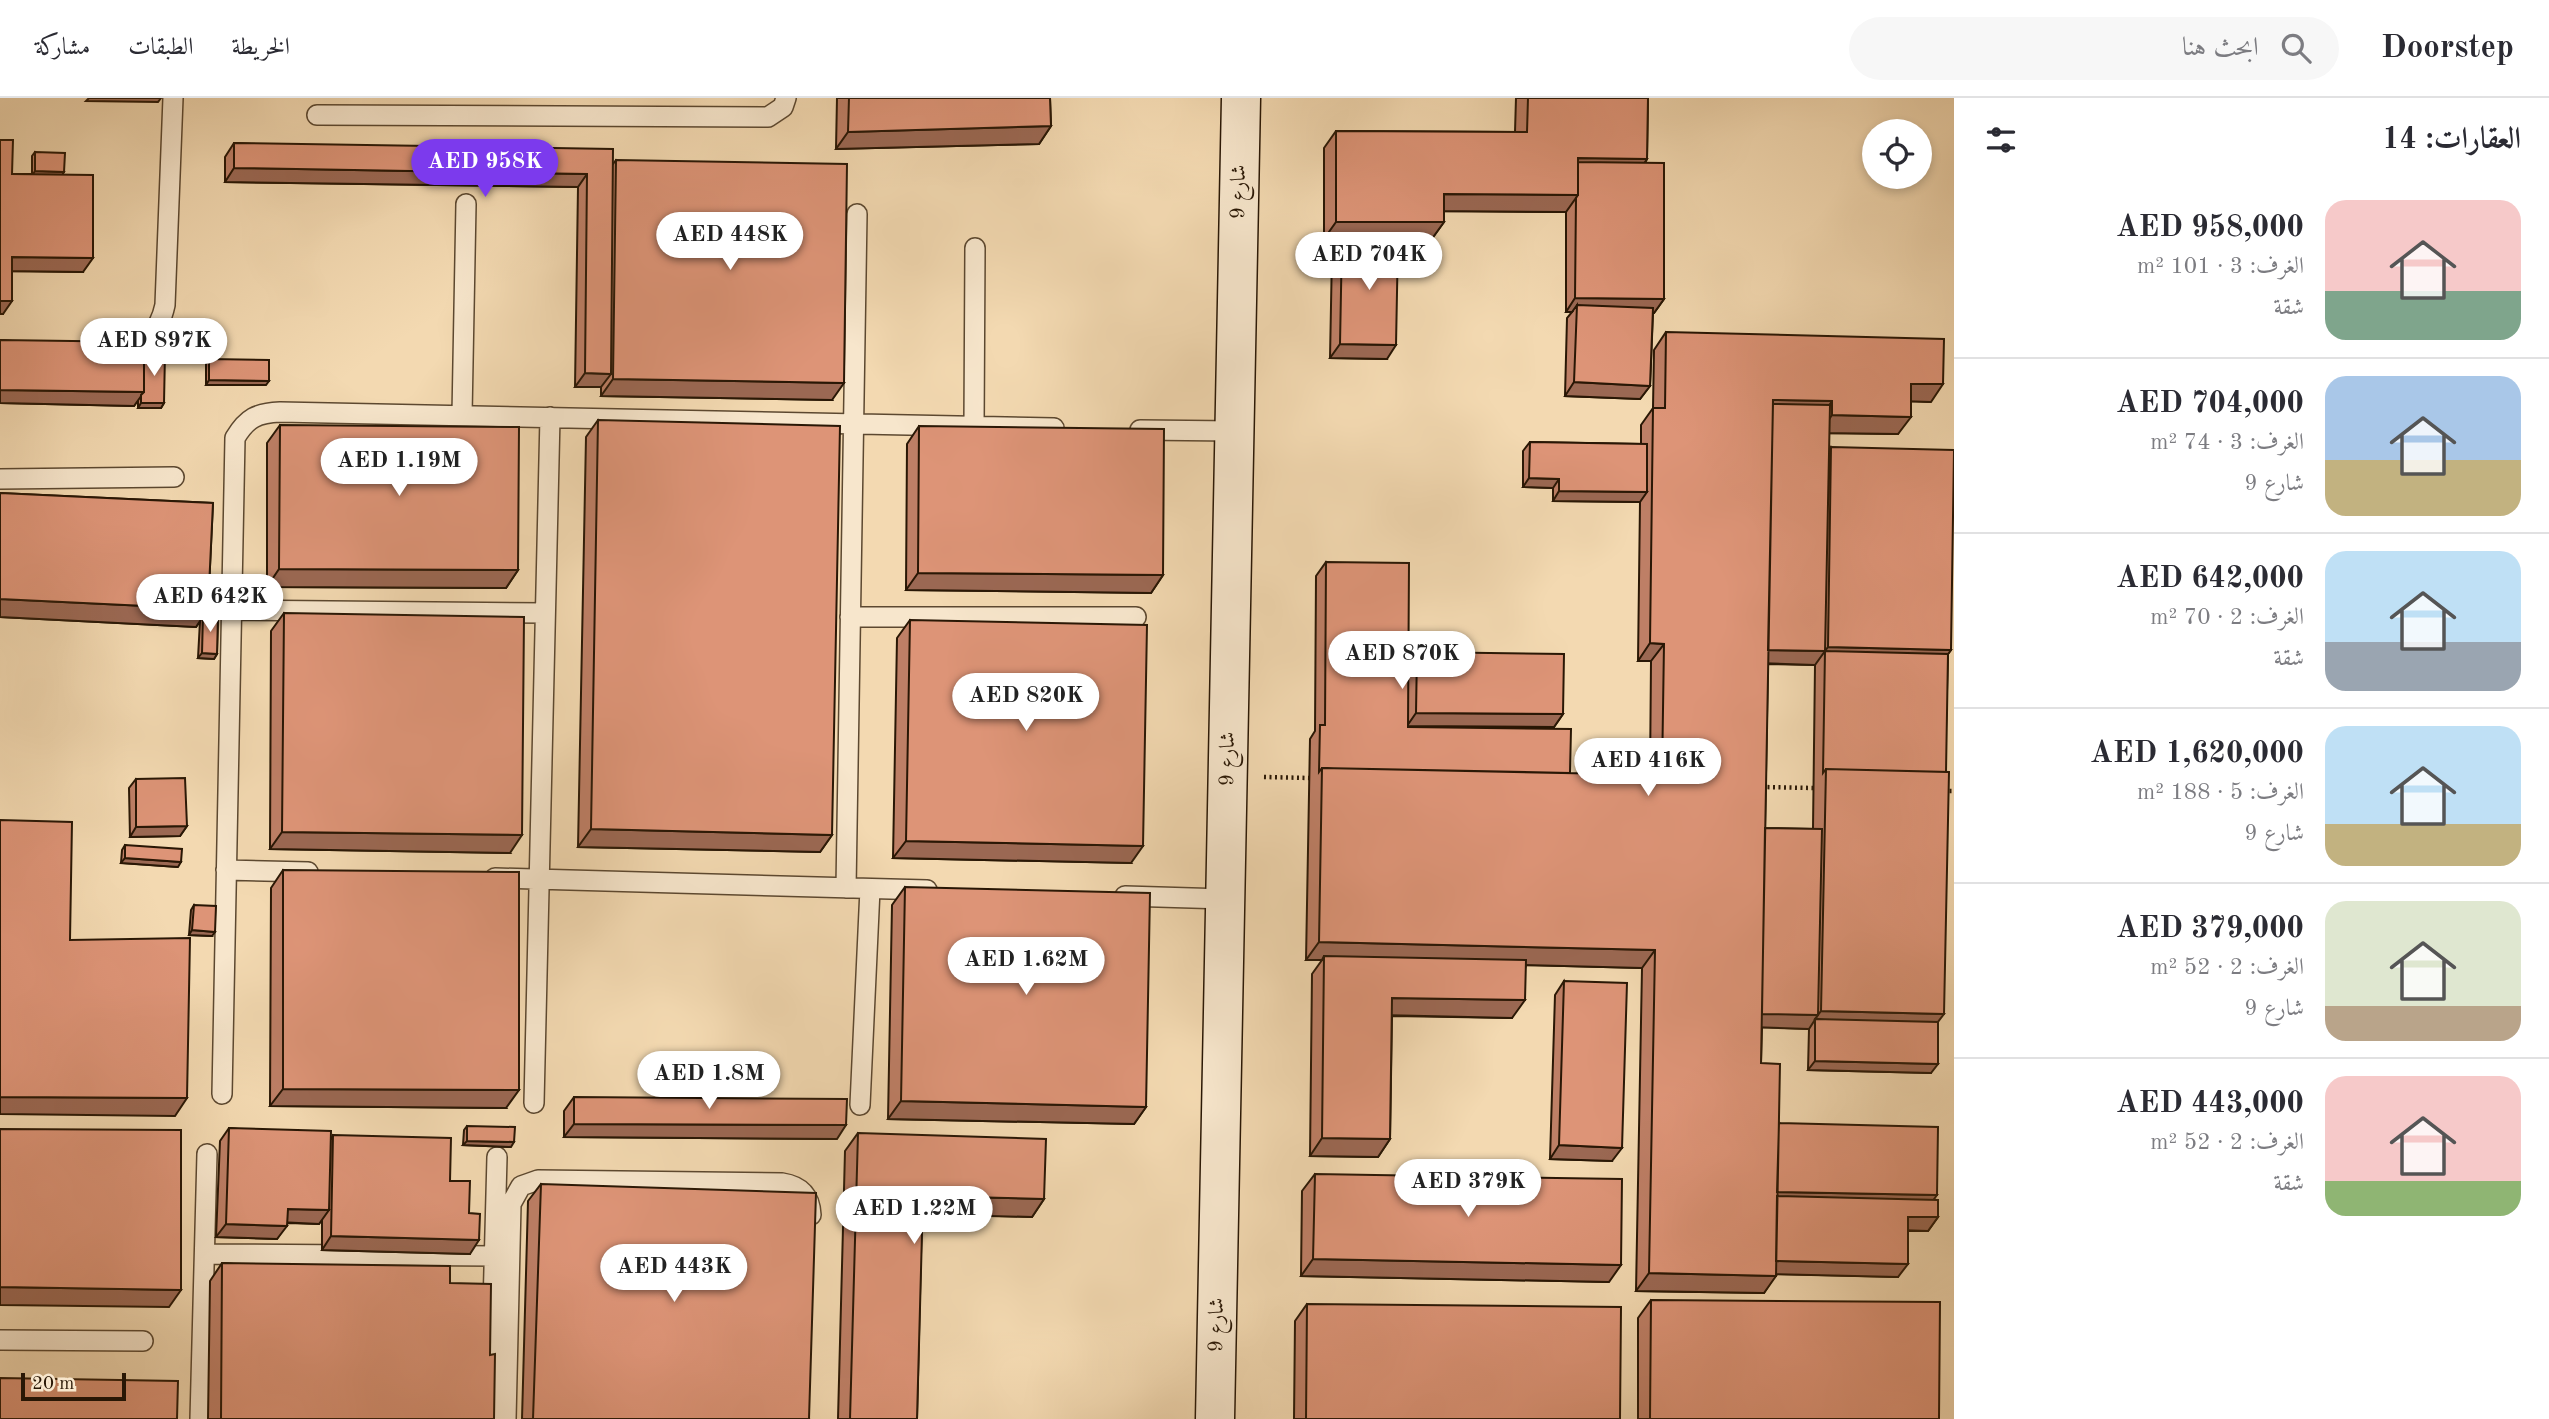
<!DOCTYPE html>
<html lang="ar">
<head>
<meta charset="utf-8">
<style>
	:root { --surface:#fff; --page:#f7f7f7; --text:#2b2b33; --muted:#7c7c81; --line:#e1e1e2; --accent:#7c3aed }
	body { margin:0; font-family:"Old Standard TT",Amiri,serif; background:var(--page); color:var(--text); direction:rtl; height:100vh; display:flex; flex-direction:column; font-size:26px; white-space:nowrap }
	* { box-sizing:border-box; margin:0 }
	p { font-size:23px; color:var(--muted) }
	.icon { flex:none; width:38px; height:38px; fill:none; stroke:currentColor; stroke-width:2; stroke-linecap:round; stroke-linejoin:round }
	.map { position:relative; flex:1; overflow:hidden; direction:ltr }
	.details { display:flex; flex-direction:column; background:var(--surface); width:595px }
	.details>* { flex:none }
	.controls { position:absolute; left:1862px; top:21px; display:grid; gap:14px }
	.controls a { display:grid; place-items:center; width:70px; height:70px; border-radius:50%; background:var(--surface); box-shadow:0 4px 10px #0003; font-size:35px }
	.scale { position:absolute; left:21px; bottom:18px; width:105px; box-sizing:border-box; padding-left:7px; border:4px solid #291705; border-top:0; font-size:19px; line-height:24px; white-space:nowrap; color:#291705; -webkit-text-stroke:5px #f7e6cc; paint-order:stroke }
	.price { position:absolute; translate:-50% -60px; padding:0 16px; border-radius:24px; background:#fff; color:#222; font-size:23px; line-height:46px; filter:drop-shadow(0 2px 4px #0008) }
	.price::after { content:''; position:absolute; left:50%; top:42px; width:21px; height:16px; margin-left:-10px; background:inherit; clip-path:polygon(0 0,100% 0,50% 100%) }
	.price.active { background:var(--accent); color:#fff }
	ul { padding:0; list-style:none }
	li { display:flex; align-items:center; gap:21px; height:175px; padding:0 28px }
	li+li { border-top:2px solid var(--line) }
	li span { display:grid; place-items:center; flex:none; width:196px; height:140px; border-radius:21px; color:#555 }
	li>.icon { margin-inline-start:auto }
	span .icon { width:84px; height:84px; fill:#fffc; stroke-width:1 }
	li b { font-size:30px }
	h2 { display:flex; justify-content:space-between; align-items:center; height:84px; padding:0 28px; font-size:30px }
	header { display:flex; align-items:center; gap:42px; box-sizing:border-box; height:98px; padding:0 35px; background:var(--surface); border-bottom:2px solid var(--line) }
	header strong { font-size:33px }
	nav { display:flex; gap:38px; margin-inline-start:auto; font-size:24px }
	.search { width:490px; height:63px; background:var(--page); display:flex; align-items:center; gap:18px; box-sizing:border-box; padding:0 24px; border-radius:38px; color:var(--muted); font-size:26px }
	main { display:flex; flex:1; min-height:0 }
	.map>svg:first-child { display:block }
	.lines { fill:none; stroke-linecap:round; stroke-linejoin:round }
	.lane-casing { stroke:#5c4830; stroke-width:22 }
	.secondary-casing { stroke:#291705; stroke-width:41 }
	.path { stroke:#291705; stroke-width:4.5; stroke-dasharray:2 3.5; stroke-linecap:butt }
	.lane { stroke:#f7e6cc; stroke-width:19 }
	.secondary { stroke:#f7e6cc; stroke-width:38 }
	.wall { fill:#be7f66; stroke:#291705; stroke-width:2; fill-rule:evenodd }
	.shaded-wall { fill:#9b6853; stroke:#291705; stroke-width:2 }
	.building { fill:#dd9477; stroke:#291705; stroke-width:2 }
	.labels { text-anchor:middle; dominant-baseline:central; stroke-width:7; stroke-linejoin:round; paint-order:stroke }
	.street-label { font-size:21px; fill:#291705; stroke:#f7e6cc }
</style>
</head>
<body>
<header>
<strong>Doorstep</strong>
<div class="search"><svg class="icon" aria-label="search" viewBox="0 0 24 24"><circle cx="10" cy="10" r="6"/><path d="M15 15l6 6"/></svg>ابحث هنا</div>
<nav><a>الخريطة</a><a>الطبقات</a><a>مشاركة</a></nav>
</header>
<main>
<section class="details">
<h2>العقارات: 14<svg class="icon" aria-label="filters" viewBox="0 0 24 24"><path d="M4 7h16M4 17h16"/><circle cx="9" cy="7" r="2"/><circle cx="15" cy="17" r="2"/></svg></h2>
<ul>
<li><span style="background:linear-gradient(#f6c9c9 65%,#7fa58c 0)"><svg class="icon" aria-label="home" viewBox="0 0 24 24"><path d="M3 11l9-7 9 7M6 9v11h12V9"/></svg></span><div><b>AED 958,000</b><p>الغرف: 3 · 101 m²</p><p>شقة</p></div></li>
<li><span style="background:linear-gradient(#a9c7e8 60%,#c2b280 0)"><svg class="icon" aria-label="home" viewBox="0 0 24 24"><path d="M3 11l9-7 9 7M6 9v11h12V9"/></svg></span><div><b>AED 704,000</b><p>الغرف: 3 · 74 m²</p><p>شارع 9</p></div></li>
<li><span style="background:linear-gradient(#bfe0f5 65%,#9aa5b1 0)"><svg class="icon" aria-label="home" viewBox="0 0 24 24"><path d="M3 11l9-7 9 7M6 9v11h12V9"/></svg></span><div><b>AED 642,000</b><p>الغرف: 2 · 70 m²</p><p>شقة</p></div></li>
<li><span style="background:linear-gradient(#bfe0f5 70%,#c2b280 0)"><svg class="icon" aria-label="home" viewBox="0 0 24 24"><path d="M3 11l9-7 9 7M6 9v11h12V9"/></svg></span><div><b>AED 1,620,000</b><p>الغرف: 5 · 188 m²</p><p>شارع 9</p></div></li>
<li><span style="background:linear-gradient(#dfe7d0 75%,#b9a48a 0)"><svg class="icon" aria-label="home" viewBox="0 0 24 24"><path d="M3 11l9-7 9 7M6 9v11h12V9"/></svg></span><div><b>AED 379,000</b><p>الغرف: 2 · 52 m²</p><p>شارع 9</p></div></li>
<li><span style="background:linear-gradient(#f6c9c9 75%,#8fb573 0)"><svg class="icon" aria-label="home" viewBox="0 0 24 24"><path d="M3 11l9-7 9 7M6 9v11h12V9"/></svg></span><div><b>AED 443,000</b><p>الغرف: 2 · 52 m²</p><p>شقة</p></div></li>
</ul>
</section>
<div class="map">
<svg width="1954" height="1321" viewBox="0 0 1954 1321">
	<rect width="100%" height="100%" fill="#f3d9b1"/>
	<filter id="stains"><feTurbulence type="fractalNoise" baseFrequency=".00286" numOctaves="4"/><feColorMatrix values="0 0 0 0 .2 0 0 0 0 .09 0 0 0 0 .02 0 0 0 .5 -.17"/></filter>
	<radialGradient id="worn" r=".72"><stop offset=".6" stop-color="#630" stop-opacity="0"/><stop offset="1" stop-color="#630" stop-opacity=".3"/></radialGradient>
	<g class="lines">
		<!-- lane casing -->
		<g class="lane-casing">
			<path id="lane" d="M 317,17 L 768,19 L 783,9 L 786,0
				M 117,247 C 145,246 159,235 165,207 L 173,0
				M 462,317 L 466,106
				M 974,328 L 975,150
				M 1140,332 L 1234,333
				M 0,381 L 174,379
				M 232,512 L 545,515
				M 850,519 L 1136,519
				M 226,772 L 308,774
				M 495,780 L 927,792
				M 846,790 L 857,116
				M 1125,798 L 1225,801
				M 222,996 L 235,340 C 247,320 257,315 280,314 L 1054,330
				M 534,1005 L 550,319
				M 860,1007 L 870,791
				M 205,1156 L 494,1158
				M 0,1242 L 143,1243
				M 200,1321 L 207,1056
				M 490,1321 L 497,1059
				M 506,1321 L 511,1106 L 521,1088 L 538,1082 L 782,1085 C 801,1088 810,1098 811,1117"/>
		</g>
		<!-- secondary casing -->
		<g class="secondary-casing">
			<path id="secondary" d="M 1215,1321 L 1241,0"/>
		</g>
		<!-- path -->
		<path class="path" d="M 1264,679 L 1310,680
			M 1762,689 L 1813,690
			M 1944,693 L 1954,693"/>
		<!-- lane -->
		<use href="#lane" class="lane"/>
		<!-- secondary -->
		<use href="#secondary" class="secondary"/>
	</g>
	<!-- wall -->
	<path class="wall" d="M 837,0 L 1050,0 L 1051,28 L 1039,46 L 836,51 Z
		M 1516,0 L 1648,0 L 1647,61 L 1645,65 L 1664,201 L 1654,215 L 1653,215 L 1650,288 L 1640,301 L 1565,298 L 1567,220 L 1572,214 L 1566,214 L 1566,114 L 1444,113 L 1444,124 L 1431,142 L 1348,141 L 1387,261 L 1330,260 L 1332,155 L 1342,141 L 1324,141 L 1324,50 L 1336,33 L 1515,34 Z
		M 0,42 L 12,76 L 32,76 L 32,58 L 35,54 L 62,77 L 83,174 L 12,173 L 3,216 L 0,216 Z
		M 234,45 L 613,66 L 616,62 L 832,302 L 601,298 L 601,289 L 575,289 L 578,89 L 225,84 L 225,59 Z
		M 1666,234 L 1931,304 L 1911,303 L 1898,336 L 1829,335 L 1829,353 L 1831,349 L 1951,552 L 1948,556 L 1938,924 L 1931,975 L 1808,972 L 1809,931 L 1762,929 L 1761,965 L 1779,1025 L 1933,1102 L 1938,1119 L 1928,1133 L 1908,1133 L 1898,1179 L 1776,1176 L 1764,1195 L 1636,1193 L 1642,870 L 1526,867 L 1512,920 L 1392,918 L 1390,1041 L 1378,1059 L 1310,1058 L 1312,876 L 1322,862 L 1306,862 L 1310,641 L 1315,633 L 1316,478 L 1326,464 L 1408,566 L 1417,554 L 1563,616 L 1554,629 L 1408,629 L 1570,675 L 1650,677 L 1651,563 L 1638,563 L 1640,404 L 1553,403 L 1553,390 L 1523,389 L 1523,353 L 1530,344 L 1641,346 L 1641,327 L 1653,310 L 1654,252 ZM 1768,566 L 1815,567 L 1813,731 L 1765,730 Z
		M 0,242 L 144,254 L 164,305 L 161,310 L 138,310 L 138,302 L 134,308 L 0,305 Z
		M 209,261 L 266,287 L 206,287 L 206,266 Z
		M 598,322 L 832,737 L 820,754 L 578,749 L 586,339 Z
		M 280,327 L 518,472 L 506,490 L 267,489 L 267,345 Z
		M 919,328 L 1163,477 L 1151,495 L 906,492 L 907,346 Z
		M 0,395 L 213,405 L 208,511 L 204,517 L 218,518 L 217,556 L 214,561 L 198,560 L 200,523 L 196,529 L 0,519 Z
		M 284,515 L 510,755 L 270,751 L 271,533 Z
		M 910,522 L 1131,765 L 893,760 L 897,540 Z
		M 136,681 L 187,728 L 180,738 L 130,739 L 129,690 Z
		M 125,747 L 178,769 L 121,765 L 122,752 Z
		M 283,772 L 506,1010 L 270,1008 L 271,790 Z
		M 905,789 L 1146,1009 L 1134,1026 L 888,1021 L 892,807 Z
		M 194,807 L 212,838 L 189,837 L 191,812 Z
		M 1564,883 L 1612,1063 L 1550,1061 L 1555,897 Z
		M 574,999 L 837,1041 L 564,1039 L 564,1013 Z
		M 467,1028 L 511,1049 L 463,1047 L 464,1032 Z
		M 229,1030 L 331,1041 L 333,1037 L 450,1083 L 469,1115 L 470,1156 L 322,1152 L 322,1121 L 319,1126 L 287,1125 L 277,1141 L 216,1139 L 220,1043 Z
		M 858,1035 L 1044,1101 L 1032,1119 L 922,1116 L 917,1321 L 838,1321 L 845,1053 Z
		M 1315,1076 L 1609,1184 L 1301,1178 L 1302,1093 Z
		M 541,1086 L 809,1321 L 522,1321 L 528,1103 Z
		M 222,1165 L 450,1185 L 490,1257 L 494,1321 L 208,1321 L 210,1183 Z
		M 1651,1202 L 1939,1321 L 1638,1321 L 1638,1220 Z
		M 1307,1206 L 1620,1321 L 1294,1321 L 1295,1223 Z"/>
	<!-- shaded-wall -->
	<path class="shaded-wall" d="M 89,0 L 161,0 L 158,4 L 86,3 Z
		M 1051,28 L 1039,46 L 836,51 L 848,34 Z
		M 1578,60 L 1647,61 L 1635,79 L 1576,78 Z
		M 234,70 L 587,76 L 578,89 L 225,84 Z
		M 35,73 L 64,74 L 61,79 L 32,78 Z
		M 1444,96 L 1578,97 L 1566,114 L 1431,113 Z
		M 1336,124 L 1444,124 L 1431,142 L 1324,141 Z
		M 12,159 L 93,160 L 83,174 L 3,173 Z
		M 1575,200 L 1664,201 L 1654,215 L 1577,214 L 1577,207 L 1572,214 L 1566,214 Z
		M 0,203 L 12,203 L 3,216 L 0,216 Z
		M 1340,246 L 1396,247 L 1387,261 L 1330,260 Z
		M 585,275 L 611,276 L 601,289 L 575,289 Z
		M 613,281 L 844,285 L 832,302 L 601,298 Z
		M 209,282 L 269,283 L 266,287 L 206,287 Z
		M 1574,284 L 1650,288 L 1640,301 L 1565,298 Z
		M 1911,286 L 1943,286 L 1931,304 L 1899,303 Z
		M 0,292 L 144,294 L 134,308 L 0,305 Z
		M 1773,302 L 1832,303 L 1820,321 L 1770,320 Z
		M 141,305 L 164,305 L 161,310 L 138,310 Z
		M 1832,317 L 1911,319 L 1898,336 L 1820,335 Z
		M 1529,380 L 1559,381 L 1553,390 L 1523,389 Z
		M 1559,393 L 1647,394 L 1640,404 L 1553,403 Z
		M 279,471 L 518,472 L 506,490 L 267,489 Z
		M 918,475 L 1163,477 L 1151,495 L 906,492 Z
		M 0,501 L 208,511 L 196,529 L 0,519 Z
		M 1650,545 L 1664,546 L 1651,563 L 1638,563 Z
		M 1828,549 L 1951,552 L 1938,570 L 1825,553 Z
		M 1766,552 L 1825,553 L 1815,567 L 1756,565 Z
		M 202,555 L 217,556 L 214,561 L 198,560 Z
		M 1416,615 L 1563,616 L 1554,629 L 1407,628 Z
		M 187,728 L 180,738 L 130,739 L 136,729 Z
		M 591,731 L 832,737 L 820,754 L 578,749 Z
		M 282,734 L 522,737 L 510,755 L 270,751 Z
		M 906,743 L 1143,748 L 1131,765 L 893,760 Z
		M 125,760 L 181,764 L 178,769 L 121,765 Z
		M 192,832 L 215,834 L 212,838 L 189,837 Z
		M 1319,844 L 1655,852 L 1642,870 L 1324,862 L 1324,858 L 1322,862 L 1306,862 Z
		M 1392,900 L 1525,902 L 1512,920 L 1380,917 Z
		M 1821,913 L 1944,916 L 1931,933 L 1815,921 Z
		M 1759,915 L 1818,917 L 1809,931 L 1750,929 Z
		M 1815,963 L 1938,966 L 1931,975 L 1808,972 Z
		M 283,991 L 519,992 L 506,1010 L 270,1008 Z
		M 0,999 L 187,1000 L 175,1018 L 0,1016 Z
		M 901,1003 L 1146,1009 L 1134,1026 L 888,1021 Z
		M 574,1026 L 846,1027 L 837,1041 L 564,1039 Z
		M 1322,1040 L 1390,1041 L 1378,1059 L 1310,1058 Z
		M 467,1043 L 514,1044 L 511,1049 L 463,1047 Z
		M 1559,1047 L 1622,1050 L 1612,1063 L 1550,1061 Z
		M 1775,1094 L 1937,1097 L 1927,1111 L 1774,1107 Z
		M 923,1098 L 1044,1101 L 1032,1119 L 911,1116 Z
		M 288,1111 L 329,1112 L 319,1126 L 278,1124 Z
		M 1908,1119 L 1938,1119 L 1928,1133 L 1899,1132 Z
		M 226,1126 L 287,1128 L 277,1141 L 216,1139 Z
		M 331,1138 L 479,1142 L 470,1156 L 322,1152 Z
		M 1313,1161 L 1621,1167 L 1609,1184 L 1301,1178 Z
		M 1773,1163 L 1908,1166 L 1898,1179 L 1764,1176 Z
		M 1649,1175 L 1776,1178 L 1764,1195 L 1636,1193 Z
		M 0,1189 L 181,1192 L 169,1209 L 0,1207 Z"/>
	<!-- building -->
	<path class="building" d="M 849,0 L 1050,0 L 1051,28 L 848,34 Z
		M 1528,0 L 1648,0 L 1647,61 L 1578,60 L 1578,97 L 1444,96 L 1444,124 L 1336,124 L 1336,33 L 1527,34 Z
		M 0,42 L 13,42 L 12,76 L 93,77 L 93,160 L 12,159 L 12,203 L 0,203 Z
		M 234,45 L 613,51 L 611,276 L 585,275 L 587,76 L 234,70 Z
		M 35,54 L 65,55 L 64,74 L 35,73 Z
		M 616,62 L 847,66 L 844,285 L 613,281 Z
		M 1578,64 L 1664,65 L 1664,201 L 1575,200 L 1576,100 L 1578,97 Z
		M 1342,141 L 1398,142 L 1396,247 L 1340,246 Z
		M 1577,207 L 1653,210 L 1650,288 L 1574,284 Z
		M 1666,234 L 1944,241 L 1943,286 L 1911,286 L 1911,319 L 1832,317 L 1832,303 L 1773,302 L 1761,965 L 1780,966 L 1776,1178 L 1649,1175 L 1655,852 L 1319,844 L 1322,670 L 1662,677 L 1664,546 L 1650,545 L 1653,310 L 1665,310 Z
		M 0,242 L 144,244 L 144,294 L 0,292 Z
		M 144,254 L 165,255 L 164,305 L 141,305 L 141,297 L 144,294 Z
		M 209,261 L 269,262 L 269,283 L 209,282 Z
		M 1773,306 L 1830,307 L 1825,553 L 1768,552 Z
		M 598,322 L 840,328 L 832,737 L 591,731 Z
		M 280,327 L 519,329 L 518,472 L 279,471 Z
		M 919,328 L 1164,331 L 1163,477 L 918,475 Z
		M 1530,344 L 1647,346 L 1647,394 L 1559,393 L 1559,381 L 1529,380 Z
		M 1831,349 L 1954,352 L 1951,552 L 1828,549 Z
		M 0,395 L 213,405 L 208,511 L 0,501 Z
		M 1326,464 L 1409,465 L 1408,629 L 1571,631 L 1570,675 L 1322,670 L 1319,674 L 1320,627 L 1325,627 Z
		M 284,515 L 524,519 L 522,737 L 282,734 Z
		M 203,517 L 218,518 L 217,556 L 202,555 Z
		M 910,522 L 1147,527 L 1143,748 L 906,743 Z
		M 1825,553 L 1948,556 L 1946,674 L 1826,671 L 1823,675 Z
		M 1417,554 L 1564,556 L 1563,616 L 1416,615 Z
		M 1826,671 L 1949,674 L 1944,916 L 1821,913 Z
		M 185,680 L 187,728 L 136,729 L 136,681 Z
		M 0,722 L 72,724 L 70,842 L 190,840 L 187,1000 L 0,999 Z
		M 1765,730 L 1822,731 L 1818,917 L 1762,916 Z
		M 125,747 L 182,751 L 181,764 L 125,760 Z
		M 283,772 L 519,774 L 519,992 L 283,991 Z
		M 905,789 L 1150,795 L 1146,1009 L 901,1003 Z
		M 194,807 L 216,808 L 215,834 L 192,832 Z
		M 1324,858 L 1526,862 L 1525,902 L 1392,900 L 1390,1041 L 1322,1040 Z
		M 1564,883 L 1627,885 L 1622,1050 L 1559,1047 Z
		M 1815,921 L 1938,924 L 1938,966 L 1815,963 Z
		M 574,999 L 847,1001 L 846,1027 L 574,1026 Z
		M 1779,1025 L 1938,1029 L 1937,1097 L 1777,1094 Z
		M 467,1028 L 515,1029 L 514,1044 L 467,1043 Z
		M 229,1030 L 331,1033 L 329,1112 L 288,1111 L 287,1128 L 226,1126 Z
		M 0,1031 L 181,1032 L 181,1192 L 0,1189 Z
		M 858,1035 L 1046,1041 L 1044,1101 L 923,1098 L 917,1321 L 850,1321 Z
		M 333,1037 L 451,1040 L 450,1083 L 470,1083 L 469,1115 L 480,1116 L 479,1142 L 331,1138 Z
		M 1315,1076 L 1622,1081 L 1621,1167 L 1313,1161 Z
		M 541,1086 L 816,1095 L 809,1321 L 533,1321 Z
		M 1777,1098 L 1938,1102 L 1938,1119 L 1908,1119 L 1908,1166 L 1776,1163 Z
		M 222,1165 L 450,1168 L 450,1185 L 491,1186 L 490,1257 L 495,1256 L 494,1321 L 221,1321 Z
		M 1651,1202 L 1940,1204 L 1939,1321 L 1650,1321 Z
		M 1307,1206 L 1621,1209 L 1620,1321 L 1306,1321 Z
		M 0,1280 L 178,1283 L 177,1321 L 0,1321 Z"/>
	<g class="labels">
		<!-- street labels -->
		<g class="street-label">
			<text transform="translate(1239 94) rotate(-89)">شارع 9</text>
			<text transform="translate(1228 661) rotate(-89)">شارع 9</text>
			<text transform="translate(1217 1227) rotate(-89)">شارع 9</text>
		</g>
	</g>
	<rect width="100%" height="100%" filter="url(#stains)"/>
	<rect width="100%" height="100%" fill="url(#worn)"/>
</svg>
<div class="controls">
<a><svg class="icon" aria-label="locate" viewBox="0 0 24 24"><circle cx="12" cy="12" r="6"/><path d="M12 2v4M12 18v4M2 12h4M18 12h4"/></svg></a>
</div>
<div class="scale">20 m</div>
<b class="price active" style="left:485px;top:101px">AED 958K</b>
<b class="price" style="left:730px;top:174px">AED 448K</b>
<b class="price" style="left:1369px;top:194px">AED 704K</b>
<b class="price" style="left:154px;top:280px">AED 897K</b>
<b class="price" style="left:399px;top:400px">AED 1.19M</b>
<b class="price" style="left:210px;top:536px">AED 642K</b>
<b class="price" style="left:1402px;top:593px">AED 870K</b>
<b class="price" style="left:1026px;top:635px">AED 820K</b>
<b class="price" style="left:1648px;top:700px">AED 416K</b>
<b class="price" style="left:1026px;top:899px">AED 1.62M</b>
<b class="price" style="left:709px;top:1013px">AED 1.8M</b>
<b class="price" style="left:1468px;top:1121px">AED 379K</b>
<b class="price" style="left:914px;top:1148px">AED 1.22M</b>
<b class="price" style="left:674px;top:1206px">AED 443K</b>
</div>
</main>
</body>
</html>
